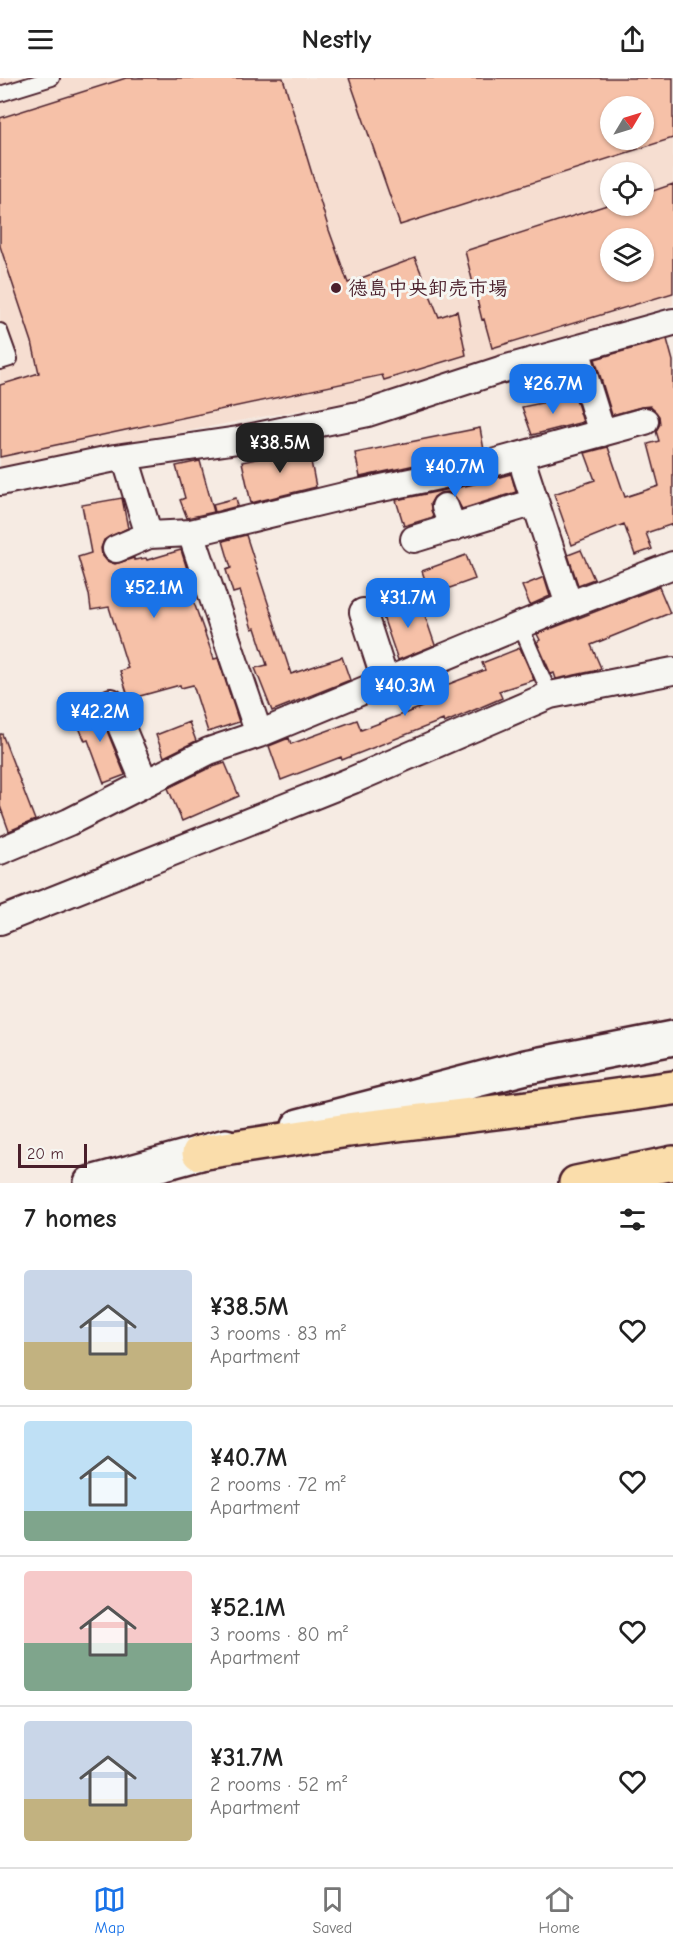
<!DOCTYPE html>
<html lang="en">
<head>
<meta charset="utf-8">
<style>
	:root { --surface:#fff; --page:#f2f2f2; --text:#222; --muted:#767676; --line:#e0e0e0; --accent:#1a73e8 }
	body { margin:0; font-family:"Comic Neue","Klee One",sans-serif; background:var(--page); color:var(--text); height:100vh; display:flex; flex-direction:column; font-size:22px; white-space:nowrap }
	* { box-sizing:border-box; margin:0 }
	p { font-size:20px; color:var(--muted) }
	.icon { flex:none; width:33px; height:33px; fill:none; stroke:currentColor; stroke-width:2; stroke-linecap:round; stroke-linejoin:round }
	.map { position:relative; height:1105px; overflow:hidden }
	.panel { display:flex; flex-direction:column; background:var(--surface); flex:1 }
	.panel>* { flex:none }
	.needle { width:39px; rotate:52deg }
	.controls { position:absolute; left:600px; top:18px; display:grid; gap:12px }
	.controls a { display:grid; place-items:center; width:54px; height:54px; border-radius:50%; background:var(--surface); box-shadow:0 2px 4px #0004; font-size:30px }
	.scale { position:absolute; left:18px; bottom:15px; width:69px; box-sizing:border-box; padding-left:6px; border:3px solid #4a1f2b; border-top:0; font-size:16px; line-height:21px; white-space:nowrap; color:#4a1f2b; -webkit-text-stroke:4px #f6f6f2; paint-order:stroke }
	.price { position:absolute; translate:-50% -51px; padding:0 14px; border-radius:12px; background:var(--accent); color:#fff; font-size:20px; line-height:39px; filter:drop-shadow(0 2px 3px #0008) }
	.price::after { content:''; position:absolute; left:50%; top:36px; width:18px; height:14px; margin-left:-9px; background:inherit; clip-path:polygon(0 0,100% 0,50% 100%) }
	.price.active { background:#222; color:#fff }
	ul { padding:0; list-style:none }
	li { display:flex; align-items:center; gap:18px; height:150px; padding:0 24px }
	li+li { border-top:2px solid var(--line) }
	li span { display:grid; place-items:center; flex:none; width:168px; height:120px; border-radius:6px; color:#555 }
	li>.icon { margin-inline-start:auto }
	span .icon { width:72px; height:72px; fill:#fffc; stroke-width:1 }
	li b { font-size:26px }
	h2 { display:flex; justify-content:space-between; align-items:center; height:72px; padding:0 24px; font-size:26px }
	header { display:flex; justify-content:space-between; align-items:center; height:78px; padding:0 24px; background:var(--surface); font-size:27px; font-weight:800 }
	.tab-bar { display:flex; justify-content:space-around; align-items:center; height:84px; border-top:2px solid var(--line); background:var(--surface); font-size:16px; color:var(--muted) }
	.tab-bar a { display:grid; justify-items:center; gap:3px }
	.tab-bar .active { color:var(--accent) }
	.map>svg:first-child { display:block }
	.built { fill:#f6ded1; fill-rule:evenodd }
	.building { fill:#f6c1a8; stroke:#4a1f2b; stroke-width:1.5; fill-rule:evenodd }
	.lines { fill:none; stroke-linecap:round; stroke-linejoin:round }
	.lane-casing { stroke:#4a1f2b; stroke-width:18 }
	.street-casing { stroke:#4a1f2b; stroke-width:30 }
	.secondary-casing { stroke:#4a1f2b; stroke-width:38 }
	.highway-casing { stroke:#4a1f2b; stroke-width:38 }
	.lane { stroke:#f6f6f2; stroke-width:14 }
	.street { stroke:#f6f6f2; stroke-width:26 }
	.secondary { stroke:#f6f6f2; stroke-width:33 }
	.highway { stroke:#faddab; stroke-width:33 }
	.poi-dot { fill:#4a1f2b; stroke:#f6f6f2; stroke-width:2 }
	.labels { text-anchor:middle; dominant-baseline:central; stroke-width:6; stroke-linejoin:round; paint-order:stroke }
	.poi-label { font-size:20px; font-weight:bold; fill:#4a1f2b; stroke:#f6f6f2; text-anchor:start }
</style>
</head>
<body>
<header><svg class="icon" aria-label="menu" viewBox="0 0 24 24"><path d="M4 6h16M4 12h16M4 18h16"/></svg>Nestly<svg class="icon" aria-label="share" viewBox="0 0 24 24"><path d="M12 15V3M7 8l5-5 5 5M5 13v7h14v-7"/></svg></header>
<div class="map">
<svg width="673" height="1105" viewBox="0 0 673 1105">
	<rect width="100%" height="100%" fill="#f6ebe3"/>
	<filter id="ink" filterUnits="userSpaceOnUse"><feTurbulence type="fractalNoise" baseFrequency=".0167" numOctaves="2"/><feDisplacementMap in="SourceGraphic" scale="12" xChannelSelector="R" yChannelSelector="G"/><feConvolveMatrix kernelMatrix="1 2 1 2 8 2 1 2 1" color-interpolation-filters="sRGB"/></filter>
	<g filter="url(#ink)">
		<!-- built -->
		<path class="built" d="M 0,0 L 673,0 L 673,227 L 439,297 L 373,320 L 249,341 L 0,390 ZM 610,28 L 644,28 L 644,62 L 610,62 ZM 610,94 L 644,94 L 644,128 L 610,128 ZM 610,160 L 644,160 L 644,194 L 610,194 Z"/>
		<!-- building -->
		<path class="building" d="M 126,0 L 283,0 L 329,152 L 348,205 L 415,180 L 439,239 L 457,233 L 466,277 L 384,302 L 382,297 L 0,379 L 0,307 L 39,295 L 32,264 L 0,168 L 0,40 Z
			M 349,0 L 673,0 L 673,60 L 400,147 ZM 610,28 L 644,28 L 644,62 L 610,62 Z
			M 673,106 L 673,215 L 492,270 L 484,241 L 482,242 L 465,173 L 610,126 L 644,128 L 644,116 ZM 610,160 L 644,160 L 644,194 L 610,194 Z
			M 667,261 L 673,283 L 673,446 L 646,455 L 652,471 L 635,477 L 624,446 L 572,467 L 554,416 L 595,402 L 585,375 L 608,369 L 625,419 L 659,408 L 648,366 L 659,363 L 656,353 L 660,346 L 659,338 L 650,328 L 641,329 L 612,337 L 595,281 Z
			M 575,318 L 583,344 L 532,357 L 522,329 Z
			M 480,350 L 484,372 L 360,399 L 355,375 Z
			M 307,363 L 316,409 L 251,425 L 242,384 L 288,374 L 287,367 Z
			M 200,383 L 214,434 L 187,440 L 180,422 L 185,420 L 176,388 Z
			M 511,396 L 516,414 L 462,431 L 454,417 L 448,414 L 440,415 L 434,419 L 430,426 L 433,439 L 404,448 L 396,422 L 470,407 Z
			M 122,420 L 128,450 L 104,462 L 101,470 L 102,477 L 107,483 L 115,486 L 134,480 L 134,482 L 146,480 L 147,482 L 181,472 L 188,494 L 186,494 L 195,522 L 193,522 L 214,581 L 218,580 L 239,644 L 208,654 L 193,607 L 181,610 L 180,607 L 129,621 L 120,593 L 128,590 L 109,529 L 91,532 L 89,516 L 78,479 L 91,475 L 82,427 Z
			M 236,420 L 238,428 L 215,434 L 213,426 Z
			M 246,457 L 291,596 L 342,579 L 350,602 L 272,633 L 255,590 L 267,587 L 255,550 L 252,551 L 240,513 L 233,515 L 226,492 L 231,490 L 223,463 Z
			M 581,472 L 594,501 L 578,507 L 568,477 Z
			M 466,477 L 475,501 L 430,517 L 422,493 Z
			M 544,499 L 550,518 L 530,527 L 522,508 Z
			M 659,509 L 670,535 L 591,567 L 601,590 L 594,593 L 556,601 L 554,595 L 551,596 L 537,564 L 540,562 L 537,556 Z
			M 419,520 L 435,567 L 398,582 L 381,533 Z
			M 520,570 L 534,602 L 499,613 L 502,620 L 444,645 L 443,642 L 342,682 L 341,679 L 281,702 L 269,668 L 289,660 L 291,666 L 357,642 L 361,652 L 422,629 L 418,618 L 485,592 L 482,585 Z
			M 97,628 L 125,697 L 104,705 L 88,662 L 85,663 L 73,636 Z
			M 189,644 L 196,663 L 164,679 L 156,657 Z
			M 0,656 L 2,656 L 35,742 L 9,753 L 0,728 Z
			M 225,685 L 239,718 L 182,743 L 168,710 L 207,691 Z"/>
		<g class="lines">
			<!-- lane casing -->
			<g class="lane-casing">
				<path id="lane" d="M 0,16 L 52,0
					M 0,253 L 10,281 L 0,284
					M 520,547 L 550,617"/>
			</g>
			<!-- street casing -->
			<g class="street-casing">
				<path id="street" d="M 576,271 L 602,355
					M 125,379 L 149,457 L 191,455 L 259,656
					M 525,393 L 569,527
					M 0,404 L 115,380 L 238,362 L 368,335 L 500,292 L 673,244
					M 445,429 L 453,450
					M 191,455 L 348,417 L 467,392 L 645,343
					M 414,461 L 535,424
					M 116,471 L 149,457
					M 363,534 L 385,602
					M 111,624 L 145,705
					M 0,773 L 69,744 L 209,673 L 259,656 L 569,527 L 673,487
					M 0,843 L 353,702 L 550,617 L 673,593"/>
			</g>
			<!-- secondary casing -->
			<g class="secondary-casing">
				<path id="secondary" d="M 299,1048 L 526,989 L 673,960
					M 91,1105 L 226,1068"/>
			</g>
			<!-- highway casing -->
			<g class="highway-casing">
				<path id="highway" d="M 199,1075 L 348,1052 L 544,1028 L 673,1010
					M 576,1105 L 673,1085"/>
			</g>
			<!-- lane -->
			<use href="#lane" class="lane"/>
			<!-- street -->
			<use href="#street" class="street"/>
			<!-- secondary -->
			<use href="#secondary" class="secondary"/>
			<!-- highway -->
			<use href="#highway" class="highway"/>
		</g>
	</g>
	<!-- markers -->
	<circle class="poi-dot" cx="336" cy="210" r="6"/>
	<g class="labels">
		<!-- poi labels -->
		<g class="poi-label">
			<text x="348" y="210">徳島中央卸売市場</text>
		</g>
	</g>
</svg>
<div class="controls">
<a><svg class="needle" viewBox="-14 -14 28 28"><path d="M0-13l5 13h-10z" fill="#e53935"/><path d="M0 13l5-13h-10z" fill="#767676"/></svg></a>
<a><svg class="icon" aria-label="locate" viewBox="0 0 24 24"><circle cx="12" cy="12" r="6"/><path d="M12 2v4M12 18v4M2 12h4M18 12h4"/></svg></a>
<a><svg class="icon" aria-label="layers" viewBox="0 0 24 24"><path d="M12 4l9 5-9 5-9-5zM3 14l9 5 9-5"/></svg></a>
</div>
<div class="scale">20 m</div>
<b class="price" style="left:553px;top:337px">¥26.7M</b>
<b class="price active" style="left:280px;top:396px">¥38.5M</b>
<b class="price" style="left:455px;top:420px">¥40.7M</b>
<b class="price" style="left:154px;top:541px">¥52.1M</b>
<b class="price" style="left:408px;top:551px">¥31.7M</b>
<b class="price" style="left:405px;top:639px">¥40.3M</b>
<b class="price" style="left:100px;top:665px">¥42.2M</b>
</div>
<section class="panel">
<h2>7 homes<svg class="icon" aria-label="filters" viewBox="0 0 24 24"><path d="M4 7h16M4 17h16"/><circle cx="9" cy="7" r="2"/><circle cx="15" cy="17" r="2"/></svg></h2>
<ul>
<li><span style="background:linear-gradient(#c9d6e8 60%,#c2b280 0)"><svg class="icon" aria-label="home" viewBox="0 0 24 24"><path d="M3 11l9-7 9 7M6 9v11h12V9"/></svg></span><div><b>¥38.5M</b><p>3 rooms · 83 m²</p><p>Apartment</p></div><svg class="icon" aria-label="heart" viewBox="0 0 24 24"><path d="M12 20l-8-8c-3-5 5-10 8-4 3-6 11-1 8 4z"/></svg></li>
<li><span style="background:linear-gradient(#bfe0f5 75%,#7fa58c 0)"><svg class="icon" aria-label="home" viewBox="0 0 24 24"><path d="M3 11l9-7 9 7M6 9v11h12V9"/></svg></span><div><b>¥40.7M</b><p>2 rooms · 72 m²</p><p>Apartment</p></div><svg class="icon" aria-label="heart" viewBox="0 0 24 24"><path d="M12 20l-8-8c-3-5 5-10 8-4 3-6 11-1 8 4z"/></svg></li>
<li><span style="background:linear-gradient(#f6c9c9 60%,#7fa58c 0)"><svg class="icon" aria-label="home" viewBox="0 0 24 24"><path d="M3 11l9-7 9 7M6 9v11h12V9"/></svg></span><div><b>¥52.1M</b><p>3 rooms · 80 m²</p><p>Apartment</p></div><svg class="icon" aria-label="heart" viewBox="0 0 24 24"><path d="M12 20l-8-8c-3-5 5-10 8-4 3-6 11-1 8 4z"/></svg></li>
<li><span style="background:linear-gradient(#c9d6e8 65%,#c2b280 0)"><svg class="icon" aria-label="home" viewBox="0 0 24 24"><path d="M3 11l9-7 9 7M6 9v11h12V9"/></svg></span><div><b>¥31.7M</b><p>2 rooms · 52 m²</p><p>Apartment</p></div><svg class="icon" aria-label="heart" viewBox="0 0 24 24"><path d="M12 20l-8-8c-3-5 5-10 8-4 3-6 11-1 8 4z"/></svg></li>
</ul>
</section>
<nav class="tab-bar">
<a class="active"><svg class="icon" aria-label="map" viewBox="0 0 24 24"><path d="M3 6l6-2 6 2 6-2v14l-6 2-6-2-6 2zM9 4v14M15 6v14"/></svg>Map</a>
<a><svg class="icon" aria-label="saved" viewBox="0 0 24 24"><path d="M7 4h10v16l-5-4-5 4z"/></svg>Saved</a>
<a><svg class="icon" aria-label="home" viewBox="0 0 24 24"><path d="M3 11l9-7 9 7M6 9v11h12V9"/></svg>Home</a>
</nav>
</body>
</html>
